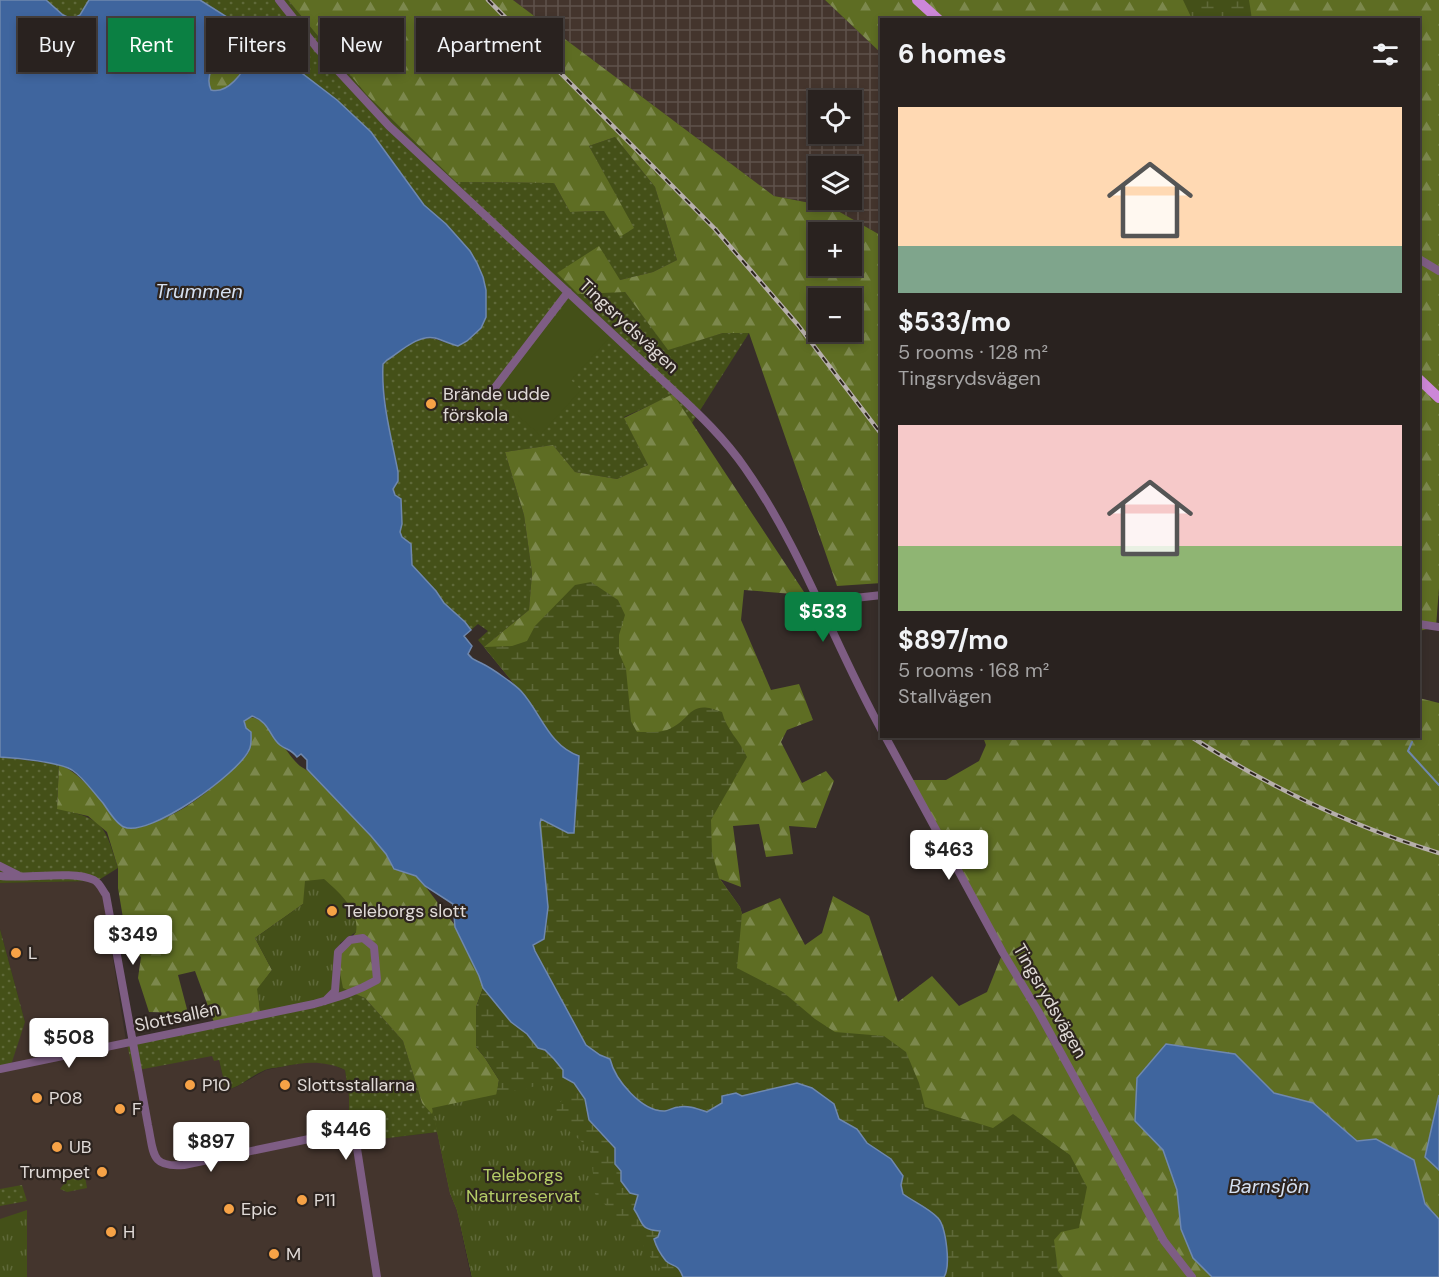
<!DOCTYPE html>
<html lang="en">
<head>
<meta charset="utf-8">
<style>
	:root { --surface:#29221f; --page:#352f2c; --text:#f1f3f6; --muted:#a5a4a4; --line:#453f3d; --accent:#0b8043 }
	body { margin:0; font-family:"DM Sans",sans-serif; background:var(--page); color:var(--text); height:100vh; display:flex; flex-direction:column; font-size:22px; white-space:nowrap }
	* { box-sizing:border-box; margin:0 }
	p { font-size:20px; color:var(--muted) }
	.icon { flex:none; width:33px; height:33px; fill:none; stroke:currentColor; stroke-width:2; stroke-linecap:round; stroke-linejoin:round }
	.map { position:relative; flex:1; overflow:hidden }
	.side { position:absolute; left:880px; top:18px; width:540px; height:720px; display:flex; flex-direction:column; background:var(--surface); border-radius:0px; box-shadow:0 3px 9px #0003,0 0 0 2px var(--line) }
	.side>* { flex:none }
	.guide { position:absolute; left:18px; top:18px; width:570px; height:54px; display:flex; gap:12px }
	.controls { position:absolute; left:808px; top:90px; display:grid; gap:12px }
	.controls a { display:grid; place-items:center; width:54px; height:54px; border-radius:0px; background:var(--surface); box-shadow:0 3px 9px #0003,0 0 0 2px var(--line); font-size:30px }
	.price { position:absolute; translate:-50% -51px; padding:0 14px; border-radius:6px; background:#fff; color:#222; font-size:20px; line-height:39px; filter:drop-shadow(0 2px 3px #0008) }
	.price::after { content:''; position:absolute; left:50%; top:36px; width:18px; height:14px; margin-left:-9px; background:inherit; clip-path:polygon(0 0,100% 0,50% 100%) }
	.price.active { background:var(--accent); color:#fff }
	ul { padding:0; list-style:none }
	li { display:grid; align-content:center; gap:12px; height:318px; padding:0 18px }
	li span { display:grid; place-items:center; height:186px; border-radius:0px; color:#555 }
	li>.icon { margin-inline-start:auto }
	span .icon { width:108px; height:108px; fill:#fffc; stroke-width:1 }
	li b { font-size:26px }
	h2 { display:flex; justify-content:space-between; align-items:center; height:72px; padding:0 18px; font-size:26px }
	.pill { padding:0 21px; border-radius:0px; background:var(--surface); box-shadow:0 3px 9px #0003,0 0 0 2px var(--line); font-size:21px; line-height:54px }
	.pill.active { background:var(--accent); color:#fff }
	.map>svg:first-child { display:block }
	.built { fill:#44352d }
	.industrial { fill:url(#industrial-grid); fill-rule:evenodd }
	.grass { fill:url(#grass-dots) }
	.forest { fill:url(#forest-firs); fill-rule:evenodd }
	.wetland { fill:url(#wetland-marsh) }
	.park { fill:url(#park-tufts) }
	.garden { fill:#445018 }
	.water { fill:#3f659e; stroke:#6f88af; stroke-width:1.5; fill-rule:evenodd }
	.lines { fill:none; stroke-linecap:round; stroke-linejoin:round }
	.stream { stroke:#6f88af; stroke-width:2 }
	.minor { stroke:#7e5d84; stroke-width:8 }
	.major { stroke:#cc87d8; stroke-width:10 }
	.rail-casing { stroke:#b6afab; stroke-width:4.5 }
	.rail { stroke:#2d241f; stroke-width:2; stroke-dasharray:7; stroke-linecap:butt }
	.poi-dot { fill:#f6a246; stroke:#2d241f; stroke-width:2 }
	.labels { text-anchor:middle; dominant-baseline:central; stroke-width:4.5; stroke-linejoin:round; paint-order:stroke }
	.street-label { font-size:18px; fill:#e0dad7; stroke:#2d241f }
	.poi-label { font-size:18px; fill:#e0dad7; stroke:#2d241f; text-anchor:start }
	.park-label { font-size:18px; fill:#b5cd67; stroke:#2d241f }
	.water-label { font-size:20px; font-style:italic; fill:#d5e0f1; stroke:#2d241f }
</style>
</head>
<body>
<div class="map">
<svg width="1439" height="1277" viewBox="0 0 1439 1277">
	<defs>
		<pattern id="industrial-grid" width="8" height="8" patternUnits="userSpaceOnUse" patternTransform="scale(1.5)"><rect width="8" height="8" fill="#44352d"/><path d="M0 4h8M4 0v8" fill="none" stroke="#5f524b"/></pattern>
		<pattern id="grass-dots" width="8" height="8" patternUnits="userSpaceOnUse" patternTransform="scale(1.5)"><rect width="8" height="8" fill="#445018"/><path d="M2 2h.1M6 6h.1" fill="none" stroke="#5f6939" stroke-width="1.8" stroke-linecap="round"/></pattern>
		<pattern id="forest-firs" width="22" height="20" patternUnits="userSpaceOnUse" patternTransform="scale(1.5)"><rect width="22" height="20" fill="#5e6d23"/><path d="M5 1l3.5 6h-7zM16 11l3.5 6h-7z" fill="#7c884d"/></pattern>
		<pattern id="wetland-marsh" width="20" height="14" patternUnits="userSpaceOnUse" patternTransform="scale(1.5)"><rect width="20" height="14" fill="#445018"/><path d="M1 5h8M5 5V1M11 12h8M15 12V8" fill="none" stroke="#5f6939"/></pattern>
		<pattern id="park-tufts" width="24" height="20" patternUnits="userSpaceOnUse" patternTransform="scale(1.5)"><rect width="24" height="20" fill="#445018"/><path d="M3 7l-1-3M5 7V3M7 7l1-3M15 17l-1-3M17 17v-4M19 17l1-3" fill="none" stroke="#5f6939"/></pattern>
	</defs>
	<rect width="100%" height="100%" fill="#372d29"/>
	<!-- built -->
	<path class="built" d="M 97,881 L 103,896 L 126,1041 L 213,1056 L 219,1060 L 226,1090 L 236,1087 L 266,1070 L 301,1063 L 314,1062 L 331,1064 L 345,1070 L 356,1142 L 438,1132 L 450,1193 L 457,1210 L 471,1277 L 0,1277 L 0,1070 L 25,1022 L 0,929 L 0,883 Z"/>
	<!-- industrial -->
	<path class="industrial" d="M 513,0 L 825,0 L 882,54 L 882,236 L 831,207 L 774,196 ZM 819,100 L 852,100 L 852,134 L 819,134 ZM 819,166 L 852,166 L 852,200 L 819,200 Z"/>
	<!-- grass -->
	<path class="grass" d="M 46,0 L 89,0 L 80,16 L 72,19 L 63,15 Z
		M 200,0 L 288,0 L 366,94 L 456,182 L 554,183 L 570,212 L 604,211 L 633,228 L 589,146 L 615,137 L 655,187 L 677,260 L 653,272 L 620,280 L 625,292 L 668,349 L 723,333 L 749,333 L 692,423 L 673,395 L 624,417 L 648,465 L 617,479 L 575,472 L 553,445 L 505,452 L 524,515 L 532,573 L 529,610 L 484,647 L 478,640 L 488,631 L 478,624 L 471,630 L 465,622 L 444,603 L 436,591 L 412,565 L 411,544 L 402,537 L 400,532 L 402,523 L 401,499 C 395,495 392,492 395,484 L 382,372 L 383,364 L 387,360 C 409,346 420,330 446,343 L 486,304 L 483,277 L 470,251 L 446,224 L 424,205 L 371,132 L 337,100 L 235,22 Z
		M 0,757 L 59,764 L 57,808 C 104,820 104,823 118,868 L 97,881 L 0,883 Z
		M 0,929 L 25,1022 L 10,1068 L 0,1070 Z
		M 354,993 L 365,998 L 403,1041 L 422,1103 L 438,1109 L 438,1132 L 356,1142 L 349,1135 L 349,1097 L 345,1070 C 323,1060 305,1062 281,1067 C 275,1068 268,1068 263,1071 C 249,1077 241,1087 226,1090 L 219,1060 L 214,1061 L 212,1056 L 133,1071 L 127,1044 Z
		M 84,1171 L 87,1188 L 67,1192 L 60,1189 L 73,1172 Z
		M 22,1185 L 27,1201 L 0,1206 L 0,1189 Z"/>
	<!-- forest -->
	<path class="forest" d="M 288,0 L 513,0 L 774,196 L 831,207 L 882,236 L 882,583 L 837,586 L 749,333 L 723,333 L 668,350 L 625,292 L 578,294 L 557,273 L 599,246 L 620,280 L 653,272 L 677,260 L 655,187 L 615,137 L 589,146 L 634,228 L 620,237 L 604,211 L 570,212 L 554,183 L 456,182 L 366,94 ZM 819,232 L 852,232 L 852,266 L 819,266 ZM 852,298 L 852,332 L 819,332 L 819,298 Z
		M 825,0 L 1439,0 L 1439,588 L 1436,627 L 1419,631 L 1419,20 L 882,20 L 882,54 Z
		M 236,50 L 247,58 C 245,73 226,95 211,90 C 204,75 216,60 227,51 Z
		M 673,394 L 806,595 L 744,590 L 741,620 L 771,690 L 799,684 L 813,720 L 787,730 L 781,742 L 802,783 L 826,771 L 834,781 L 816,828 L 789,826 L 793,854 L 766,857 L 759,824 L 733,826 L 741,887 L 720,879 L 740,907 L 742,914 L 780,898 L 805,945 L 822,933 L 833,896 L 869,916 L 898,1002 L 932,976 L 959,1006 L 987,992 L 1003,952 L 910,780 L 946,780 L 979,761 L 986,745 L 983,737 L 1419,736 L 1419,698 L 1439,703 L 1439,1095 L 1425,1157 L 1439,1170 L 1439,1219 L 1425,1204 L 1414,1160 L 1376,1139 L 1357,1141 L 1313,1103 L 1274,1093 L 1235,1054 L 1167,1044 L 1135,1121 L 1163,1150 L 1177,1190 L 1181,1229 L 1193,1258 L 1212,1277 L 944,1277 L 948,1270 L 548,907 L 540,823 L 520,691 L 484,647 L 529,610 L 532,573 L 524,515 L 505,452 L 553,445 L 575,472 L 617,479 L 648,465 L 624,418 Z
		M 248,717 C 267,715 286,754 300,766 C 304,769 309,771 312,774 L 371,836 L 386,854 L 394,869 L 416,876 L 425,886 L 454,924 L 479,976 L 483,988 L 476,1007 L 476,1047 L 485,1058 L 499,1080 L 472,1277 L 457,1210 L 450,1193 L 433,1111 L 432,1114 L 422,1103 L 403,1041 L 365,998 L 353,993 L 335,991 L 338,952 L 350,940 L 356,932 L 303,904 L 255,938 L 272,970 L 258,989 L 260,1011 L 257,1016 L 215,1025 L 195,971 L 178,975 L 188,1013 L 149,1012 L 138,978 L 141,957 L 128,948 L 118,888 L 118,868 L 107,832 L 88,816 L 57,809 L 59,764 C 85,776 107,807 127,828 C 166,826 207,795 233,768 C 238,763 247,757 249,751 C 251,745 251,738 251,732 L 246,729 L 244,721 Z"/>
	<!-- wetland -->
	<path class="wetland" d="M 1183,0 L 1249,0 L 1252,19 L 1192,19 Z
		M 591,582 L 618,600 L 625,615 L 619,635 L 619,653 L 626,669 L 631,721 L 637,732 C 647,732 658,733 667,730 C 693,720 687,698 722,712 C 727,731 739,739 747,757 L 711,820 L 712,852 L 719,878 L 740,907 L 742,914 L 737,968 L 783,992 L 815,1019 L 835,1032 L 884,1036 L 906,1052 L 919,1083 L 925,1107 L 993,1128 L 1013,1114 L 1070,1155 L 1087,1187 L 1079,1228 L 1061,1232 L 1054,1240 L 1058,1271 L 1063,1277 L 944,1277 C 953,1262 943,1244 944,1227 L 924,1207 L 903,1194 L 891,1159 L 867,1143 L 856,1129 L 839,1118 L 834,1104 L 797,1083 L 742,1096 L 722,1096 L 722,1103 L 706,1112 C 698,1109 688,1105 679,1107 C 674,1107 670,1110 665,1111 C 642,1112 615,1080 610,1059 L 600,1055 L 586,1045 L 535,951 L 533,946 L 544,939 L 548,907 L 541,819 L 573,832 L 568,753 L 556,742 L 520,691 L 484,647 L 512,646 L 527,641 L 535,626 L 575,585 Z
		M 483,988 L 530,1038 L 554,1059 L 563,1070 L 563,1077 L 574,1083 L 585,1099 L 589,1120 L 615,1148 L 614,1159 L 621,1171 L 621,1182 L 638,1195 L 634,1209 C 643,1223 640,1230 660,1231 L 656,1245 L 668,1262 L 676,1265 L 683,1277 L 600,1277 L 494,1106 L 499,1080 L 485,1058 L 476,1047 L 476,1007 Z"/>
	<!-- park -->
	<path class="park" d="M 324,879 C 339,892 360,911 356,932 L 340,943 L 340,973 L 343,988 L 354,993 L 257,1016 L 260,1011 L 257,989 L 272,970 L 255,938 L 303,904 L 305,881 Z
		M 565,1080 L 570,1084 L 570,1088 L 566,1097 L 557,1105 L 556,1112 L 570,1132 L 588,1147 L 591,1154 L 595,1194 L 643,1245 L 654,1263 L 663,1271 L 661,1277 L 472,1277 L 457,1210 L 450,1193 L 432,1108 Z
		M 27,1210 L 27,1277 L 0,1277 L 0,1219 Z"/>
	<!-- garden -->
	<path class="garden" d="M 568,300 L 610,337 L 571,380 L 581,390 L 540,435 L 493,394 Z"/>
	<!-- water -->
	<path class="water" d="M 0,0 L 46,0 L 63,15 L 72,19 L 80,15 L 89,0 L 200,0 L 235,22 L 337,100 L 371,132 L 424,205 L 446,224 L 470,251 L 477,263 L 483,277 L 486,290 L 486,317 L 481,328 L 467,341 L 458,346 C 450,344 442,340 435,338 C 418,334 400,352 387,360 L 383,364 C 381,400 391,436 398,472 L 398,481 L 393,489 L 395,495 L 401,499 L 402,524 L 400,532 L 402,537 L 411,544 L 412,565 L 436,591 L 444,603 L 465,622 L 471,630 L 464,636 L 472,646 L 468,654 C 473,661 476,660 483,664 C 493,669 514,684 521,691 C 541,713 549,746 579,756 L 574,833 L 568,833 L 541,819 L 540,823 L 548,907 L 544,939 L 533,945 L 535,951 L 586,1045 L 600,1055 L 610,1059 C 615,1080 642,1112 665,1111 C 670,1110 674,1107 679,1107 C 688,1105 698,1109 707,1112 L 722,1103 L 722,1096 L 736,1093 L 742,1096 L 797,1083 L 812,1088 L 834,1104 L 839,1119 L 857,1129 L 867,1143 L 891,1159 L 903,1176 L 901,1185 L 903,1194 C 914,1202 929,1208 938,1218 C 946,1227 951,1266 944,1277 L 683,1277 C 677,1262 674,1268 666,1261 C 662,1256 656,1246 654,1239 L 658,1237 L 660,1231 C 639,1229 644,1224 634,1209 L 638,1195 L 630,1193 L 621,1181 L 621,1171 L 615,1164 L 615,1148 L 589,1120 L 585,1099 L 574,1083 L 563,1077 L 563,1070 L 554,1059 L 545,1050 L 538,1048 L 527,1034 L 511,1022 L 483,988 L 479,976 L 455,927 L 453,904 L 425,886 L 416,876 L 394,869 L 386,854 L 371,836 L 307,769 L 307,760 L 301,754 L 297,757 C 292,750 287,750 280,745 C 269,736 270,722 252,716 L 244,721 L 246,728 L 251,732 C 251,738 252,745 249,750 C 239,773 149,838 124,827 C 116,824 108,810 103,803 C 93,792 84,778 72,770 C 59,762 17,758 0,757 ZM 236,50 L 247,58 C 245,73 227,94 211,90 C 204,75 216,60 227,51 Z
		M 1166,1044 L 1235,1054 L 1274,1093 L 1313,1103 L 1357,1141 L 1376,1139 L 1414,1160 L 1425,1204 L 1439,1219 L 1439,1277 L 1212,1277 L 1193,1258 L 1181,1229 L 1177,1190 L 1163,1150 L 1135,1121 L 1137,1078 Z
		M 1439,1095 L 1439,1170 L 1425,1157 Z"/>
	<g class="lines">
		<!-- stream -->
		<path class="stream" d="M 1412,742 L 1408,751 L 1439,785"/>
		<!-- minor -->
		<path class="minor" d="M 279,0 L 317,48 L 389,126 L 674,391 C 700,415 725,439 745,468 C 802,549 834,645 882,731
			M 1419,259 L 1439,271
			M 487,398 L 568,292
			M 819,604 L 827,601 L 882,595
			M 1419,624 L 1439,627
			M 885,736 L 1003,953 L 1038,1011 L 1164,1241 L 1192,1277
			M 0,866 L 18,875
			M 0,876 C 26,879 73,870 94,880 C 100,883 102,890 106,895 L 148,1125 C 154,1153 150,1168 184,1165 L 338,1133 L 353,1137 L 356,1142 L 377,1277
			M 0,1069 L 314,1004 C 338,997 356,992 377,980 L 374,947 L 363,938 L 350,940 L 338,952 L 335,991 L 325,1001"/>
		<!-- major -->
		<path class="major" d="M 917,0 L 939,20
			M 1419,379 L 1439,398"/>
		<!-- rail casing -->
		<g class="rail-casing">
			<path id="rail" d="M 488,0 L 715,229 L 798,325 L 882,435
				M 1190,736 C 1267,786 1351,826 1439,853"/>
		</g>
		<!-- rail -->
		<use href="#rail" class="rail"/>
	</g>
	<!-- markers -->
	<g class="poi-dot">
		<circle cx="431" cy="404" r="6"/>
		<circle cx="332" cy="911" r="6"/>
		<circle cx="16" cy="953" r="6"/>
		<circle cx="190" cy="1085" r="6"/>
		<circle cx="285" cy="1085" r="6"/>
		<circle cx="37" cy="1098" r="6"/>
		<circle cx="120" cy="1109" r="6"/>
		<circle cx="57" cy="1147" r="6"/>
		<circle cx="102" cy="1172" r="6"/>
		<circle cx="302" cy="1200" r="6"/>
		<circle cx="229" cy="1209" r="6"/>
		<circle cx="111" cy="1232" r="6"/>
		<circle cx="274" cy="1254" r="6"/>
	</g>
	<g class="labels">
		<!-- street labels -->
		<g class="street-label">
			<text transform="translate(629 326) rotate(43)">Tingsrydsvägen</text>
			<text transform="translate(1050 1001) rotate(60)">Tingsrydsvägen</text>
			<text transform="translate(177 1017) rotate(-12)">Slottsallén</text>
		</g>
		<!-- poi labels -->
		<g class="poi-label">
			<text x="443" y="394">Brände udde<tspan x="443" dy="21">förskola</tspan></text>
			<text x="344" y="911">Teleborgs slott</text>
			<text x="28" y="953">L</text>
			<text x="202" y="1085">P10</text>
			<text x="297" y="1085">Slottsstallarna</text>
			<text x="49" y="1098">P08</text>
			<text x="132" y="1109">F</text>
			<text x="69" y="1147">UB</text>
			<text x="90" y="1172" text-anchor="end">Trumpet</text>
			<text x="314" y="1200">P11</text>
			<text x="241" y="1209">Epic</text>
			<text x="123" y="1232">H</text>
			<text x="286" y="1254">M</text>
		</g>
		<!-- park labels -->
		<g class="park-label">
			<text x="523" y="1175">Teleborgs<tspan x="523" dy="21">Naturreservat</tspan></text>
		</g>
		<!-- water labels -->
		<g class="water-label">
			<text x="199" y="291">Trummen</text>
			<text x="1269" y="1186">Barnsjön</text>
		</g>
	</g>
</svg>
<div class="controls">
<a><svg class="icon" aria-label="locate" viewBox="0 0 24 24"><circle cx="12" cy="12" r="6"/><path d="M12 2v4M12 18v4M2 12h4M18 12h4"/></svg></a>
<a><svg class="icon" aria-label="layers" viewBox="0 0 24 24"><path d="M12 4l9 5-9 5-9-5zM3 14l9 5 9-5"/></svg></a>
<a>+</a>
<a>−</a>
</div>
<b class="price active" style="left:823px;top:643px">$533</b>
<b class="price" style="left:949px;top:881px">$463</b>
<b class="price" style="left:133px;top:966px">$349</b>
<b class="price" style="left:69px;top:1069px">$508</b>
<b class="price" style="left:346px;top:1161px">$446</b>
<b class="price" style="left:211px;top:1173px">$897</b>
<div class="guide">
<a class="pill">Buy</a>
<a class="pill active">Rent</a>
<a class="pill">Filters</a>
<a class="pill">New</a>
<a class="pill">Apartment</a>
</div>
<section class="side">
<h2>6 homes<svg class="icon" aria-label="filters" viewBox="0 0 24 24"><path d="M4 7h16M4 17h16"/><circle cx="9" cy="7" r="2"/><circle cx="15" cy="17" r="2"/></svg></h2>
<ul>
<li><span style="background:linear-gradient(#ffd9b3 75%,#7fa58c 0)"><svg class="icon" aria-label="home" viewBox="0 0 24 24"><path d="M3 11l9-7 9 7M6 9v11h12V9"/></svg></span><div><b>$533/mo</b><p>5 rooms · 128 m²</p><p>Tingsrydsvägen</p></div></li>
<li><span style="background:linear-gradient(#f6c9c9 65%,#8fb573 0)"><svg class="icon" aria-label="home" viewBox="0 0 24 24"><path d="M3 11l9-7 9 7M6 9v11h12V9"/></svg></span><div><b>$897/mo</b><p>5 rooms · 168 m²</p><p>Stallvägen</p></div></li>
</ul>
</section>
</div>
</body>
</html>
